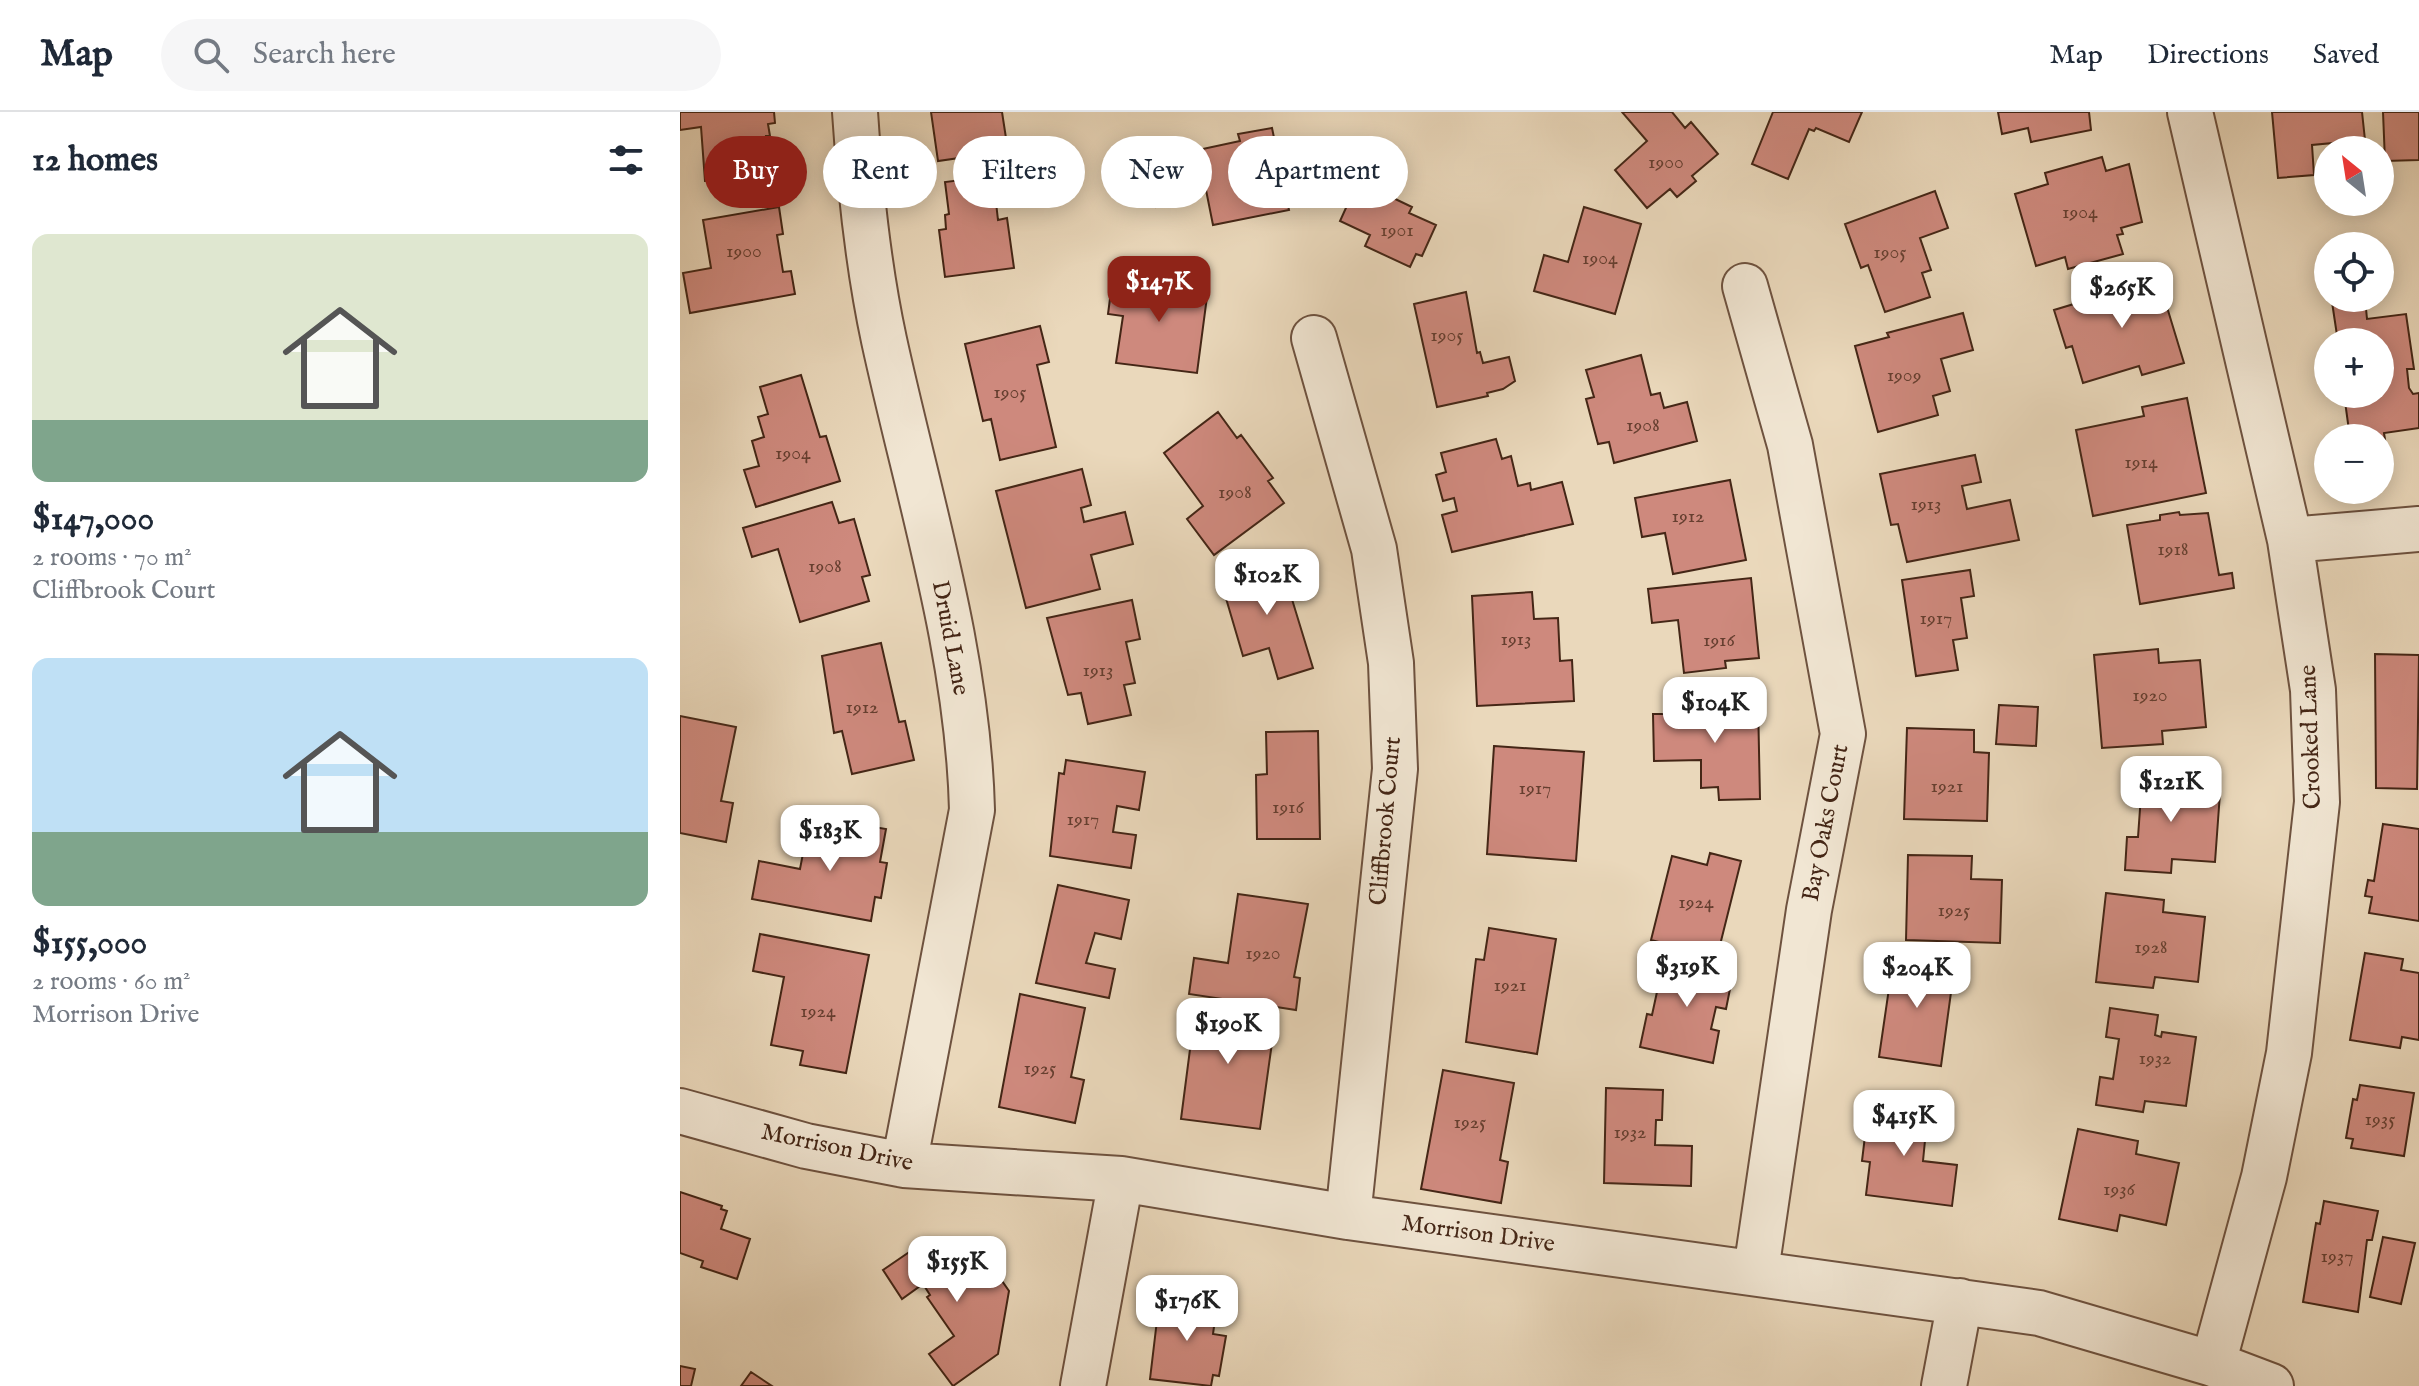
<!DOCTYPE html>
<html lang="en">
<head>
<meta charset="utf-8">
<style>
	:root { --surface:#fff; --page:#f6f6f7; --text:#1f2937; --muted:#747a83; --line:#e0e1e3; --accent:#8f2418 }
	body { margin:0; font-family:"IM FELL English",serif; background:var(--page); color:var(--text); height:100vh; display:flex; flex-direction:column; font-size:30px; white-space:nowrap }
	* { box-sizing:border-box; margin:0 }
	p { font-size:26px; color:var(--muted) }
	.icon { flex:none; width:44px; height:44px; fill:none; stroke:currentColor; stroke-width:2; stroke-linecap:round; stroke-linejoin:round }
	.map { position:relative; flex:1; overflow:hidden }
	.side { display:flex; flex-direction:column; background:var(--surface); width:680px }
	.side>* { flex:none }
	.banner { position:absolute; left:24px; top:24px; width:760px; height:72px; display:flex; gap:16px }
	.needle { width:52px; rotate:330deg }
	.tools { position:absolute; left:1634px; top:24px; display:grid; gap:16px }
	.tools a { display:grid; place-items:center; width:80px; height:80px; border-radius:50%; background:var(--surface); box-shadow:0 4px 20px #0003; font-size:40px }
	.price { position:absolute; translate:-50% -68px; padding:0 18px; border-radius:16px; background:#fff; color:#222; font-size:26px; line-height:52px; filter:drop-shadow(0 2px 4px #0008) }
	.price::after { content:''; position:absolute; left:50%; top:48px; width:24px; height:18px; margin-left:-12px; background:inherit; clip-path:polygon(0 0,100% 0,50% 100%) }
	.price.current { background:var(--accent); color:#fff }
	ul { padding:0; list-style:none }
	li { display:grid; align-content:center; gap:16px; height:424px; padding:0 32px }
	li span { display:grid; place-items:center; height:248px; border-radius:16px; color:#555 }
	li>.icon { margin-inline-start:auto }
	span .icon { width:144px; height:144px; fill:#fffc; stroke-width:1 }
	li b { font-size:34px }
	h2 { display:flex; justify-content:space-between; align-items:center; height:96px; padding:0 32px; font-size:34px }
	.chip { padding:0 28px; border-radius:36px; background:var(--surface); box-shadow:0 4px 20px #0003; font-size:28px; line-height:72px }
	.chip.current { background:var(--accent); color:#fff }
	header { display:flex; align-items:center; gap:48px; box-sizing:border-box; height:112px; padding:0 40px; background:var(--surface); border-bottom:2px solid var(--line) }
	header strong { font-size:38px }
	nav { display:flex; gap:44px; margin-inline-start:auto; font-size:28px }
	.search { width:560px; height:72px; background:var(--page); display:flex; align-items:center; gap:20px; box-sizing:border-box; padding:0 28px; border-radius:44px; color:var(--muted); font-size:30px }
	main { display:flex; flex:1; min-height:0 }
	.map>svg:first-child { display:block }
	.building { fill:#ce897d; stroke:#442616; stroke-width:2 }
	.lines { fill:none; stroke-linecap:round; stroke-linejoin:round }
	.minor-casing { stroke:#6e523f; stroke-width:48 }
	.minor { stroke:#f1e6d3; stroke-width:44 }
	.labels { text-anchor:middle; dominant-baseline:central; stroke-width:7; stroke-linejoin:round; paint-order:stroke }
	.number-label { font-size:20px; fill:#663f30 }
	.street-label { font-size:24px; fill:#442616; stroke:#f1e6d3 }
</style>
</head>
<body>
<header>
<strong>Map</strong>
<div class="search"><svg class="icon" aria-label="search" viewBox="0 0 24 24"><circle cx="10" cy="10" r="6"/><path d="M15 15l6 6"/></svg>Search here</div>
<nav><a>Map</a><a>Directions</a><a>Saved</a></nav>
</header>
<main>
<section class="side">
<h2>12 homes<svg class="icon" aria-label="filters" viewBox="0 0 24 24"><path d="M4 7h16M4 17h16"/><circle cx="9" cy="7" r="2"/><circle cx="15" cy="17" r="2"/></svg></h2>
<ul>
<li><span style="background:linear-gradient(#dfe7d0 75%,#7fa58c 0)"><svg class="icon" aria-label="home" viewBox="0 0 24 24"><path d="M3 11l9-7 9 7M6 9v11h12V9"/></svg></span><div><b>$147,000</b><p>2 rooms · 70 m²</p><p>Cliffbrook Court</p></div></li>
<li><span style="background:linear-gradient(#bfe0f5 70%,#7fa58c 0)"><svg class="icon" aria-label="home" viewBox="0 0 24 24"><path d="M3 11l9-7 9 7M6 9v11h12V9"/></svg></span><div><b>$155,000</b><p>2 rooms · 60 m²</p><p>Morrison Drive</p></div></li>
</ul>
</section>
<div class="map">
<svg width="1739" height="1274" viewBox="0 0 1739 1274">
	<rect width="100%" height="100%" fill="#ead8bb"/>
	<filter id="stains"><feTurbulence type="fractalNoise" baseFrequency=".0025" numOctaves="4"/><feColorMatrix values="0 0 0 0 .2 0 0 0 0 .09 0 0 0 0 .02 0 0 0 .5 -.17"/></filter>
	<radialGradient id="worn" r=".72"><stop offset=".6" stop-color="#630" stop-opacity="0"/><stop offset="1" stop-color="#630" stop-opacity=".3"/></radialGradient>
	<!-- building -->
	<path class="building" d="M 0,0 L 94,0 L 95,11 L 88,12 L 90,24 L 86,24 L 87,37 L 93,37 L 95,64 L 25,69 L 21,15 L 0,18 Z
		M 251,0 L 322,0 L 328,39 L 258,49 Z
		M 942,0 L 992,0 L 1005,16 L 1011,10 L 1038,42 L 1012,64 L 1016,69 L 997,85 L 990,77 L 967,96 L 935,58 L 967,29 Z
		M 1093,0 L 1182,0 L 1169,30 L 1136,16 L 1134,19 L 1129,17 L 1108,67 L 1072,52 Z
		M 1318,0 L 1409,0 L 1411,18 L 1351,30 L 1348,16 L 1322,22 Z
		M 1592,0 L 1682,0 L 1685,28 L 1632,33 L 1634,63 L 1598,66 Z
		M 1703,0 L 1739,0 L 1739,48 L 1705,49 Z
		M 592,16 L 609,98 L 533,113 L 518,38 L 560,29 L 558,22 Z
		M 489,36 L 511,74 L 476,95 L 453,57 Z
		M 1422,45 L 1426,59 L 1449,52 L 1462,110 L 1441,116 L 1443,122 L 1437,123 L 1443,142 L 1388,157 L 1385,145 L 1356,154 L 1335,82 L 1368,72 L 1365,61 Z
		M 313,64 L 318,108 L 327,106 L 334,156 L 265,165 L 259,118 L 266,117 L 265,103 L 269,102 L 265,70 Z
		M 675,76 L 707,90 L 709,84 L 732,95 L 729,101 L 756,113 L 742,144 L 736,142 L 730,155 L 685,134 L 690,123 L 660,109 Z
		M 1255,79 L 1268,116 L 1240,126 L 1251,158 L 1242,161 L 1250,185 L 1205,200 L 1188,153 L 1181,156 L 1165,112 Z
		M 99,95 L 103,122 L 97,123 L 103,160 L 111,159 L 115,182 L 10,201 L 3,161 L 31,156 L 23,108 Z
		M 904,95 L 961,112 L 935,202 L 854,179 L 864,143 L 888,150 Z
		M 1476,159 L 1504,251 L 1462,263 L 1459,254 L 1403,271 L 1392,234 L 1386,236 L 1374,198 L 1437,179 L 1435,172 Z
		M 433,164 L 528,177 L 517,261 L 436,251 L 443,204 L 428,202 Z
		M 786,180 L 797,241 L 800,240 L 803,251 L 829,245 L 835,269 L 823,277 L 807,281 L 808,284 L 757,295 L 734,192 Z
		M 1685,186 L 1687,207 L 1726,202 L 1734,257 L 1727,257 L 1729,276 L 1733,282 L 1739,281 L 1739,316 L 1704,321 L 1708,347 L 1700,348 L 1700,326 L 1670,326 L 1664,282 L 1700,282 L 1700,230 L 1658,230 L 1652,190 Z
		M 1283,201 L 1293,238 L 1261,247 L 1270,279 L 1253,284 L 1258,303 L 1198,320 L 1175,234 L 1209,225 L 1207,221 Z
		M 360,214 L 369,250 L 357,253 L 376,335 L 320,348 L 311,307 L 303,309 L 285,232 Z
		M 961,243 L 971,283 L 980,281 L 984,296 L 1007,290 L 1017,329 L 934,351 L 929,330 L 918,332 L 906,287 L 914,285 L 906,258 Z
		M 121,263 L 140,325 L 146,324 L 160,369 L 76,395 L 64,358 L 79,354 L 72,329 L 84,325 L 78,305 L 88,302 L 80,275 Z
		M 1507,286 L 1526,381 L 1413,404 L 1396,318 L 1464,304 L 1462,295 Z
		M 538,300 L 557,326 L 561,323 L 593,366 L 588,369 L 604,391 L 534,443 L 507,407 L 523,394 L 484,341 Z
		M 816,327 L 822,347 L 831,344 L 838,374 L 850,371 L 851,378 L 882,370 L 893,412 L 772,440 L 762,403 L 777,399 L 774,386 L 763,389 L 756,363 L 766,360 L 761,341 Z
		M 1295,343 L 1301,370 L 1282,374 L 1287,397 L 1330,388 L 1339,428 L 1227,450 L 1218,412 L 1211,413 L 1200,362 Z
		M 402,357 L 411,393 L 401,396 L 404,410 L 445,400 L 453,432 L 411,443 L 420,477 L 346,496 L 316,379 Z
		M 1050,368 L 1066,448 L 993,462 L 985,421 L 962,425 L 955,386 Z
		M 152,390 L 159,411 L 174,407 L 190,463 L 182,465 L 189,489 L 120,510 L 98,437 L 72,445 L 63,416 Z
		M 1499,400 L 1500,403 L 1528,401 L 1539,463 L 1552,461 L 1554,476 L 1460,492 L 1447,413 L 1480,408 L 1480,403 Z
		M 600,448 L 633,556 L 598,567 L 589,536 L 563,544 L 540,466 Z
		M 1290,458 L 1294,484 L 1281,486 L 1287,526 L 1273,528 L 1278,558 L 1236,564 L 1222,468 Z
		M 1071,466 L 1079,546 L 1045,549 L 1046,556 L 1004,561 L 998,508 L 972,511 L 968,477 Z
		M 852,480 L 854,507 L 878,506 L 880,549 L 892,548 L 894,589 L 797,594 L 792,484 Z
		M 452,488 L 460,527 L 446,530 L 455,571 L 444,573 L 451,603 L 408,612 L 401,581 L 388,583 L 367,506 Z
		M 201,531 L 219,610 L 225,609 L 234,648 L 172,662 L 162,619 L 154,621 L 142,544 Z
		M 1478,537 L 1479,551 L 1520,548 L 1526,615 L 1482,619 L 1483,632 L 1422,636 L 1414,543 Z
		M 1695,542 L 1739,543 L 1737,677 L 1696,676 Z
		M 1078,590 L 1080,687 L 1039,688 L 1038,675 L 1021,676 L 1021,648 L 974,649 L 973,602 L 1008,602 L 1007,592 Z
		M 1319,593 L 1358,595 L 1356,634 L 1316,632 Z
		M 0,604 L 56,615 L 41,689 L 53,691 L 46,730 L 0,721 Z
		M 1227,616 L 1294,618 L 1294,640 L 1309,641 L 1307,709 L 1224,707 Z
		M 638,619 L 640,727 L 577,727 L 576,663 L 587,662 L 586,620 Z
		M 814,634 L 904,640 L 896,749 L 807,742 Z
		M 386,648 L 465,660 L 459,698 L 437,694 L 433,720 L 456,723 L 451,756 L 370,744 L 379,661 L 384,662 Z
		M 1447,659 L 1490,662 L 1489,677 L 1540,681 L 1535,750 L 1492,747 L 1491,761 L 1445,758 L 1447,725 L 1458,725 L 1461,683 L 1445,683 Z
		M 141,706 L 206,717 L 200,750 L 207,751 L 201,786 L 195,785 L 191,809 L 72,787 L 79,749 L 120,757 L 125,731 L 137,733 Z
		M 1703,712 L 1739,717 L 1739,809 L 1689,801 L 1692,785 L 1685,784 L 1688,768 L 1694,769 Z
		M 1030,741 L 1061,749 L 1037,845 L 971,828 L 992,744 L 1027,753 Z
		M 1228,743 L 1292,744 L 1291,767 L 1322,768 L 1320,831 L 1226,828 Z
		M 378,773 L 449,788 L 441,827 L 415,821 L 406,851 L 435,857 L 429,886 L 356,871 Z
		M 1426,781 L 1484,788 L 1483,800 L 1525,805 L 1518,870 L 1475,865 L 1473,876 L 1416,870 Z
		M 558,782 L 628,792 L 614,865 L 620,866 L 616,898 L 509,882 L 514,846 L 548,851 Z
		M 809,816 L 876,827 L 857,942 L 786,930 L 796,847 L 804,848 Z
		M 80,822 L 189,843 L 166,961 L 120,953 L 123,939 L 91,933 L 104,865 L 73,859 Z
		M 1685,841 L 1723,847 L 1721,858 L 1739,861 L 1739,928 L 1722,925 L 1720,936 L 1670,928 Z
		M 1214,842 L 1275,851 L 1261,954 L 1199,945 Z
		M 985,843 L 1054,857 L 1046,897 L 1036,895 L 1031,917 L 1039,919 L 1033,951 L 960,935 L 967,902 L 972,903 Z
		M 340,882 L 405,896 L 391,965 L 404,968 L 395,1011 L 319,995 Z
		M 516,891 L 596,902 L 580,1017 L 501,1007 Z
		M 1430,896 L 1478,903 L 1475,923 L 1481,925 L 1482,920 L 1516,925 L 1506,994 L 1465,989 L 1463,1000 L 1416,993 L 1420,965 L 1433,967 L 1439,927 L 1426,925 Z
		M 763,958 L 834,971 L 820,1048 L 828,1050 L 821,1091 L 741,1077 Z
		M 1680,973 L 1734,981 L 1724,1044 L 1671,1036 L 1673,1027 L 1666,1026 L 1673,987 L 1677,988 Z
		M 926,976 L 983,978 L 982,1008 L 976,1008 L 975,1033 L 1012,1034 L 1011,1074 L 924,1071 Z
		M 1189,991 L 1248,998 L 1243,1049 L 1277,1053 L 1272,1094 L 1186,1083 L 1190,1050 L 1182,1049 Z
		M 1398,1017 L 1458,1029 L 1456,1042 L 1499,1051 L 1486,1113 L 1440,1103 L 1437,1119 L 1379,1107 Z
		M 0,1080 L 42,1094 L 41,1097 L 47,1099 L 41,1117 L 70,1127 L 57,1167 L 21,1155 L 23,1149 L 0,1141 Z
		M 1644,1089 L 1698,1099 L 1692,1128 L 1687,1128 L 1678,1200 L 1623,1190 L 1636,1111 L 1640,1112 Z
		M 1703,1125 L 1735,1131 L 1721,1192 L 1690,1185 Z
		M 241,1132 L 304,1143 L 329,1179 L 318,1242 L 273,1274 L 249,1242 L 274,1224 L 247,1185 L 250,1183 L 243,1172 L 222,1187 L 203,1158 Z
		M 480,1183 L 537,1193 L 533,1222 L 546,1224 L 539,1264 L 533,1263 L 531,1274 L 470,1267 Z
		M 0,1254 L 15,1257 L 11,1274 L 0,1274 Z
		M 71,1260 L 92,1274 L 61,1274 Z"/>
	<g class="lines">
		<!-- minor casing -->
		<g class="minor-casing">
			<path id="minor" d="M 175,0 C 180,76 188,154 204,228 C 238,384 288,539 292,698 L 224,1053
				M 1510,0 L 1610,428 L 1633,578 L 1637,690 L 1609,941 L 1584,1065 L 1533,1252
				M 1065,174 L 1110,333 L 1163,622 L 1129,798 L 1076,1159
				M 634,226 L 694,437 L 711,551 L 715,657 L 668,1105
				M 1610,428 L 1739,417
				M 0,999 L 126,1034 L 224,1053 L 441,1067 L 668,1105 L 1359,1201 L 1533,1252 L 1591,1274
				M 403,1274 L 441,1067
				M 1264,1274 L 1280,1189"/>
		</g>
		<!-- minor -->
		<use href="#minor" class="minor"/>
	</g>
	<g class="labels">
		<!-- number labels -->
		<g class="number-label">
			<text x="986" y="50">1900</text>
			<text x="1400" y="100">1904</text>
			<text x="717" y="118">1901</text>
			<text x="64" y="139">1900</text>
			<text x="1210" y="140">1905</text>
			<text x="920" y="146">1904</text>
			<text x="767" y="223">1905</text>
			<text x="1224" y="263">1909</text>
			<text x="330" y="280">1905</text>
			<text x="963" y="313">1908</text>
			<text x="113" y="341">1904</text>
			<text x="1461" y="350">1914</text>
			<text x="555" y="380">1908</text>
			<text x="1246" y="392">1913</text>
			<text x="1008" y="404">1912</text>
			<text x="1493" y="437">1918</text>
			<text x="145" y="454">1908</text>
			<text x="1256" y="506">1917</text>
			<text x="836" y="527">1913</text>
			<text x="1039" y="528">1916</text>
			<text x="418" y="558">1913</text>
			<text x="1470" y="583">1920</text>
			<text x="182" y="595">1912</text>
			<text x="1267" y="674">1921</text>
			<text x="855" y="676">1917</text>
			<text x="608" y="695">1916</text>
			<text x="403" y="707">1917</text>
			<text x="1016" y="790">1924</text>
			<text x="1274" y="798">1925</text>
			<text x="1471" y="835">1928</text>
			<text x="583" y="841">1920</text>
			<text x="830" y="873">1921</text>
			<text x="138" y="899">1924</text>
			<text x="1475" y="946">1932</text>
			<text x="360" y="956">1925</text>
			<text x="1700" y="1007">1935</text>
			<text x="790" y="1010">1925</text>
			<text x="950" y="1020">1932</text>
			<text x="1439" y="1077">1936</text>
			<text x="1657" y="1144">1937</text>
		</g>
		<!-- street labels -->
		<g class="street-label">
			<text transform="translate(270 526) rotate(79)">Druid Lane</text>
			<text transform="translate(1631 625) rotate(-92)">Crooked Lane</text>
			<text transform="translate(706 709) rotate(-85)">Cliffbrook Court</text>
			<text transform="translate(1146 711) rotate(-79)">Bay Oaks Court</text>
			<text transform="translate(157 1036) rotate(12)">Morrison Drive</text>
			<text transform="translate(798 1122) rotate(8)">Morrison Drive</text>
		</g>
	</g>
	<rect width="100%" height="100%" filter="url(#stains)"/>
	<rect width="100%" height="100%" fill="url(#worn)"/>
</svg>
<div class="tools">
<a><svg class="needle" viewBox="-14 -14 28 28"><path d="M0-13l5 13h-10z" fill="#e53935"/><path d="M0 13l5-13h-10z" fill="#747a83"/></svg></a>
<a><svg class="icon" aria-label="locate" viewBox="0 0 24 24"><circle cx="12" cy="12" r="6"/><path d="M12 2v4M12 18v4M2 12h4M18 12h4"/></svg></a>
<a>+</a>
<a>−</a>
</div>
<b class="price current" style="left:479px;top:212px">$147K</b>
<b class="price" style="left:1442px;top:218px">$265K</b>
<b class="price" style="left:587px;top:505px">$102K</b>
<b class="price" style="left:1035px;top:633px">$104K</b>
<b class="price" style="left:1491px;top:712px">$121K</b>
<b class="price" style="left:150px;top:761px">$183K</b>
<b class="price" style="left:1007px;top:897px">$319K</b>
<b class="price" style="left:1237px;top:898px">$204K</b>
<b class="price" style="left:548px;top:954px">$190K</b>
<b class="price" style="left:1224px;top:1046px">$415K</b>
<b class="price" style="left:277px;top:1192px">$155K</b>
<b class="price" style="left:507px;top:1231px">$176K</b>
<div class="banner">
<a class="chip current">Buy</a>
<a class="chip">Rent</a>
<a class="chip">Filters</a>
<a class="chip">New</a>
<a class="chip">Apartment</a>
</div>
</div>
</main>
</body>
</html>
